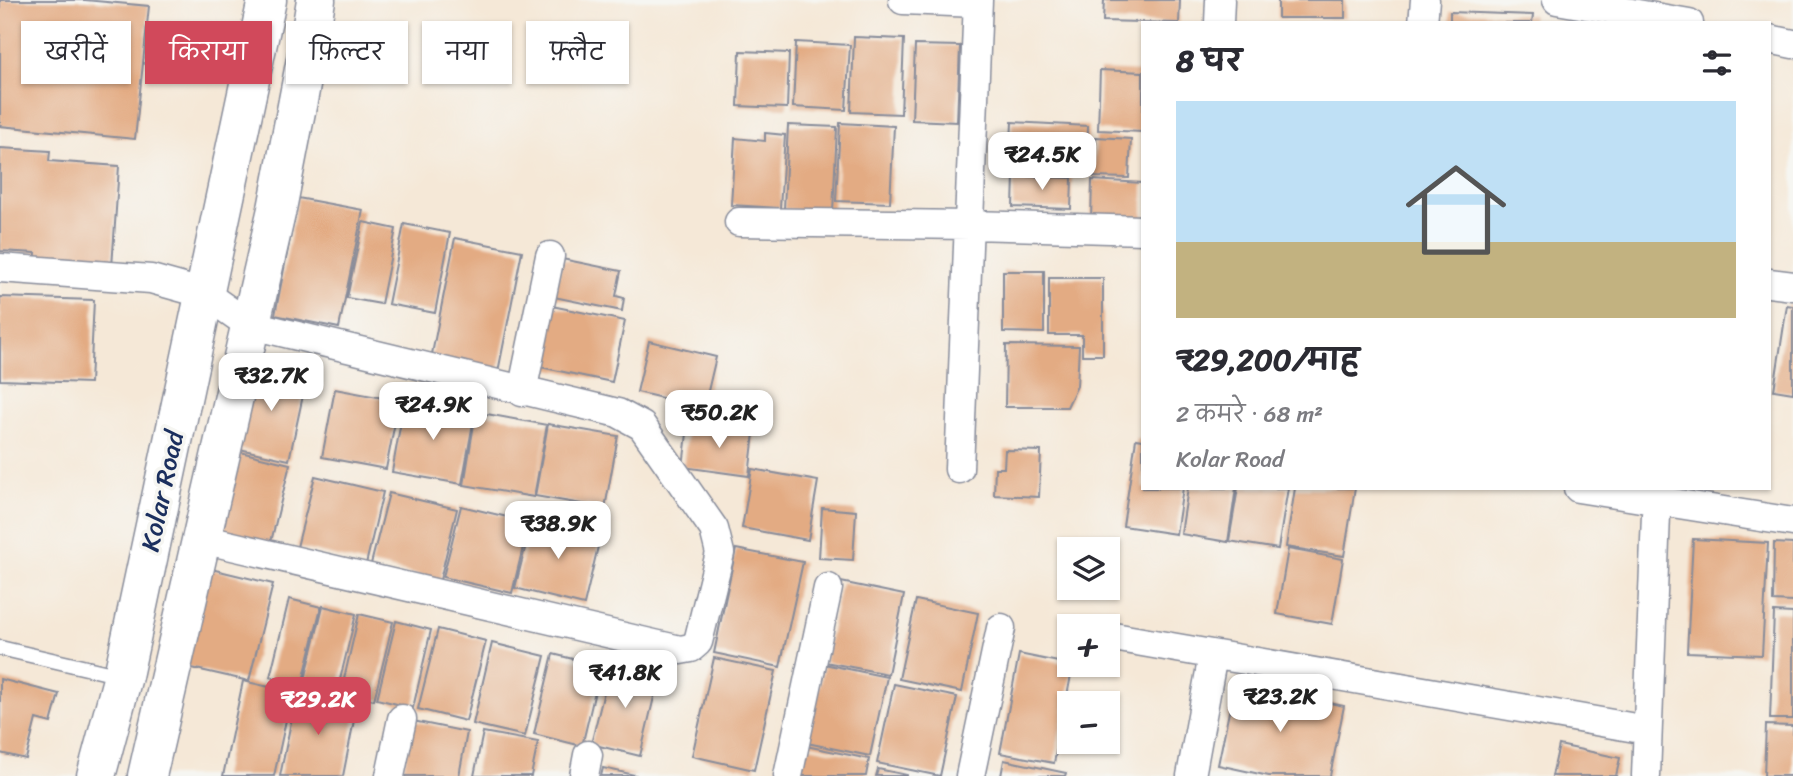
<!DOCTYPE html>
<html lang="hi">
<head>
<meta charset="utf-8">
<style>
	:root { --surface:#fff; --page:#f2f2f3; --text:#2b2b33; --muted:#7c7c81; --accent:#d1495b }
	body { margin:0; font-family:Sriracha,"Playpen Sans Deva",sans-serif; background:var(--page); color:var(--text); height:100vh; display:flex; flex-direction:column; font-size:26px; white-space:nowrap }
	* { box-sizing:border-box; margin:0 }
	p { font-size:23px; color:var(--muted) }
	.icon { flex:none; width:38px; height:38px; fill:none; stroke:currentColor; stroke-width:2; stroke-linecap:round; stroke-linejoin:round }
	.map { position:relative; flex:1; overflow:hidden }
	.drawer { position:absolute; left:1141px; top:21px; width:630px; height:469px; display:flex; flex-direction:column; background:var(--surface); border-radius:0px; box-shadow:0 2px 5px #0004 }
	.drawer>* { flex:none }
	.guide { position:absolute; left:21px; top:21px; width:665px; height:63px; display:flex; gap:14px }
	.buttons { position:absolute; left:1057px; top:537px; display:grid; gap:14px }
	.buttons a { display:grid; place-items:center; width:63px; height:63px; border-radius:0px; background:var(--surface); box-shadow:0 2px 5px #0004; font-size:35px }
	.price { position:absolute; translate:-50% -60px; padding:0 16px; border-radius:14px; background:#fff; color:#222; font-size:23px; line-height:46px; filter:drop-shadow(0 2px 4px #0008) }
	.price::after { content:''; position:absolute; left:50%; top:42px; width:21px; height:16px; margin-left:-10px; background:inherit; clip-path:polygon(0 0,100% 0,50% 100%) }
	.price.active { background:var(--accent); color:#fff }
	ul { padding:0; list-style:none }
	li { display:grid; align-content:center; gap:14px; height:371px; padding:0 35px }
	li span { display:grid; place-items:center; height:217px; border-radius:0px; color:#555 }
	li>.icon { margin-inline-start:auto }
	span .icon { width:126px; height:126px; fill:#fffc; stroke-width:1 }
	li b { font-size:30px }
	h2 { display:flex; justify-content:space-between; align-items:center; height:84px; padding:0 35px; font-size:30px }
	.chip { padding:0 24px; border-radius:0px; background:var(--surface); box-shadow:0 2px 5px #0004; font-size:24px; line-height:63px }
	.chip.active { background:var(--accent); color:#fff }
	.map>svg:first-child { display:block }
	.building { fill:#e3ab83 }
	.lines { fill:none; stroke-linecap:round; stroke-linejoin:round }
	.lane-casing { stroke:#888c9a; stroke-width:17 }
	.street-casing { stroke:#888c9a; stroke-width:31 }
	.secondary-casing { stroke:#888c9a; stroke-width:41 }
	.lane { stroke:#fff; stroke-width:14 }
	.street { stroke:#fff; stroke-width:28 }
	.secondary { stroke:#fff; stroke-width:38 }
	.labels { text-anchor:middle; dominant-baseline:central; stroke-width:7; stroke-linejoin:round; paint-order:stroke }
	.street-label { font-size:26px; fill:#1b2f5e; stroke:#f6f6f2 }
</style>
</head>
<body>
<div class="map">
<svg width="1793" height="776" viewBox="0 0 1793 776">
	<rect width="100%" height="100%" fill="#f6f6f2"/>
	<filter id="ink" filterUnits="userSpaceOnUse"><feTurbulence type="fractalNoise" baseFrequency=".0143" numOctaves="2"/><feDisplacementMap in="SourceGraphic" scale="14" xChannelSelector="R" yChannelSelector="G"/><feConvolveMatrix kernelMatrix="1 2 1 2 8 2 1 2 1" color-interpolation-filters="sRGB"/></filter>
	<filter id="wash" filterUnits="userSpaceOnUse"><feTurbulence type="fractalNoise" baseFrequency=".00686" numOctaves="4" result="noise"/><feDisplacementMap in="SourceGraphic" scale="28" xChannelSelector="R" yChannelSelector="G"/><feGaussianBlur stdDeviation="1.57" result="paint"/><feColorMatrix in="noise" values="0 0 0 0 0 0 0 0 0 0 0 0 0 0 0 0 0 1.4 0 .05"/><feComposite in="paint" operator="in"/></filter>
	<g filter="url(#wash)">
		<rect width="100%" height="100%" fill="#f5e8d7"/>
		<g id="blocks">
			<!-- building -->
			<path class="building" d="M 0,0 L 85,0 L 149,6 L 135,139 L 0,126 Z
				M 1104,0 L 1180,0 L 1179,23 L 1103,21 Z
				M 1278,0 L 1345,0 L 1345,18 L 1278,18 Z
				M 1450,12 L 1533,15 L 1532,23 L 1450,23 Z
				M 854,37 L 904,39 L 901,114 L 851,112 Z
				M 796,42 L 850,45 L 846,110 L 793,107 Z
				M 915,45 L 960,46 L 957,122 L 912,120 Z
				M 740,51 L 789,53 L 787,108 L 738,106 Z
				M 1100,70 L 1143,72 L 1143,132 L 1098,130 Z
				M 1012,122 L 1088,126 L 1087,168 L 1010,164 Z
				M 840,123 L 894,126 L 890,203 L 836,201 Z
				M 788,125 L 837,127 L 833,212 L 784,209 Z
				M 765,133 L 785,135 L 780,208 L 731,205 L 735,138 L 765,141 Z
				M 1096,137 L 1131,139 L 1129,178 L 1094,177 Z
				M 0,148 L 50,151 L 49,161 L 119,166 L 112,267 L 35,262 L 36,253 L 0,251 Z
				M 1014,176 L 1072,178 L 1071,209 L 1013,207 Z
				M 1092,180 L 1143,183 L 1143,223 L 1091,221 Z
				M 298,198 L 363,210 L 339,328 L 275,315 Z
				M 363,222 L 396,229 L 381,304 L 347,298 Z
				M 404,224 L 450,233 L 435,313 L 388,304 Z
				M 455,238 L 522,251 L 498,372 L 431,359 Z
				M 562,259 L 621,271 L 616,296 L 624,298 L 622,311 L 554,297 Z
				M 1003,271 L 1044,271 L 1044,333 L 1003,332 Z
				M 1049,278 L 1103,278 L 1103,355 L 1082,355 L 1082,335 L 1049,335 Z
				M 0,297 L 94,300 L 90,383 L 0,380 Z
				M 547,305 L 625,321 L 612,382 L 535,366 Z
				M 1787,305 L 1793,306 L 1793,393 L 1774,390 Z
				M 649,341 L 716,357 L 704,408 L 637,392 Z
				M 1006,345 L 1079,346 L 1077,386 L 1067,407 L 1005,407 Z
				M 253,366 L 307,377 L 289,460 L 235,448 Z
				M 335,389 L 399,401 L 386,469 L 322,457 Z
				M 405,399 L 475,412 L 462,484 L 392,472 Z
				M 476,412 L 547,425 L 534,497 L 464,485 Z
				M 548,424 L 618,436 L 605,508 L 535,496 Z
				M 688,425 L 754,433 L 749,476 L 683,467 Z
				M 1136,439 L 1143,440 L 1143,488 L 1183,488 L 1176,534 L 1123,526 Z
				M 1005,450 L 1041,451 L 1039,497 L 994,495 L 995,468 L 1004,468 Z
				M 236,451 L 290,464 L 270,546 L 216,533 Z
				M 752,469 L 818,481 L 808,540 L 742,528 Z
				M 315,476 L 383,492 L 366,564 L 297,547 Z
				M 1188,488 L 1236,488 L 1228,542 L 1181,534 Z
				M 1238,488 L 1288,488 L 1278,549 L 1229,541 Z
				M 1295,488 L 1355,488 L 1344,556 L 1286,547 Z
				M 389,493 L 457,509 L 440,580 L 371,564 Z
				M 461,506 L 529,522 L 512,593 L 443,577 Z
				M 822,508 L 856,511 L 853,560 L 819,558 Z
				M 533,517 L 601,534 L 584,605 L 515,588 Z
				M 1693,539 L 1768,543 L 1762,655 L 1687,652 Z
				M 1774,543 L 1793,544 L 1793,602 L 1773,601 Z
				M 736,549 L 803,562 L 780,667 L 714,653 Z
				M 1288,549 L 1343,559 L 1332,624 L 1277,614 Z
				M 207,568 L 273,584 L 249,681 L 183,666 Z
				M 841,582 L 904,595 L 888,674 L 825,662 Z
				M 289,599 L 321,607 L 302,685 L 270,677 Z
				M 916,600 L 978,613 L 962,692 L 899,679 Z
				M 323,606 L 356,614 L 337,692 L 304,684 Z
				M 1774,612 L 1793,613 L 1793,719 L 1770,719 Z
				M 359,614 L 393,622 L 374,700 L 341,692 Z
				M 396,621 L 431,630 L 413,708 L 377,699 Z
				M 438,629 L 486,641 L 466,721 L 418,709 Z
				M 492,643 L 545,656 L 525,736 L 473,724 Z
				M 553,654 L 601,666 L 582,746 L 534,734 Z
				M 1019,654 L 1073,665 L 1054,763 L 1000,753 Z
				M 714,658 L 776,671 L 754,770 L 692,756 Z
				M 611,664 L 659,676 L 640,756 L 591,744 Z
				M 824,664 L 887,677 L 870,756 L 807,743 Z
				M 0,679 L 59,694 L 51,723 L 36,719 L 26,759 L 0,753 Z
				M 243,681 L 292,692 L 274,776 L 223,776 Z
				M 1235,683 L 1344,706 L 1330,776 L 1269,776 L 1218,765 Z
				M 894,684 L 957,697 L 940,776 L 877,763 Z
				M 297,693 L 357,705 L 343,776 L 280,776 Z
				M 413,721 L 467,732 L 459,776 L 402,776 Z
				M 1766,725 L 1793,726 L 1793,776 L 1764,776 Z
				M 483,732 L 538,742 L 531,776 L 474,776 Z
				M 1559,745 L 1620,758 L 1616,776 L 1552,776 Z
				M 806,746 L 869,759 L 866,776 L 800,776 Z
				M 1004,760 L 1066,773 L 1065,776 L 1001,776 Z
				M 603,768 L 635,775 L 634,776 L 601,776 Z
				M 878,769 L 907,775 L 907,776 L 876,776 Z"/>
		</g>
	</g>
	<g filter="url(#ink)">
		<use href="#blocks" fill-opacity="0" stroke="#888c9a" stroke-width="2"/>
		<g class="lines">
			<!-- lane casing -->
			<g class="lane-casing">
				<path id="lane" d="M 0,648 L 121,676"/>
			</g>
			<!-- street casing -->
			<g class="street-casing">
				<path id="street" d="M 903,0 L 977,3
					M 1557,0 L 1689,23
					M 1219,23 L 1220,0
					M 1423,23 L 1425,0
					M 1769,39 L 1793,44
					M 739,222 L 970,225 L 1143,230
					M 0,268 L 151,279 L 205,294 L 248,324 L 618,413 L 642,426 L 714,529 L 720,553 L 698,642 L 691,648 L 680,650 L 202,539
					M 1769,283 L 1793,286
					M 522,392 L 550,256
					M 959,469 L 978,0
					M 1578,488 L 1793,522
					M 1108,636 L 1647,730
					M 390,776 L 402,719
					M 584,776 L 588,755
					M 788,776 L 828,588
					M 970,776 L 1001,628
					M 1191,776 L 1213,655
					M 1646,776 L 1657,488"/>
			</g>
			<!-- secondary casing -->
			<g class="secondary-casing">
				<path id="secondary" d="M 96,776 L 123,676 L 267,0
					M 147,776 L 277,209 L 308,49 L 316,0"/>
			</g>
			<!-- lane -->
			<use href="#lane" class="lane"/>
			<!-- street -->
			<use href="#street" class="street"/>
			<!-- secondary -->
			<use href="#secondary" class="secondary"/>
		</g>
	</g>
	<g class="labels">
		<!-- street labels -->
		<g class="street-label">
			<text transform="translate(162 491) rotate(-78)">Kolar Road</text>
		</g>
	</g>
</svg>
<div class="buttons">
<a><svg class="icon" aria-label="layers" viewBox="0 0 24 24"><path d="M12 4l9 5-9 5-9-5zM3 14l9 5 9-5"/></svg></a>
<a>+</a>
<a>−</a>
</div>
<b class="price" style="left:1042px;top:192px">₹24.5K</b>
<b class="price" style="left:271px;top:413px">₹32.7K</b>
<b class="price" style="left:433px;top:442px">₹24.9K</b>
<b class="price" style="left:719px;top:450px">₹50.2K</b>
<b class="price" style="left:558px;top:561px">₹38.9K</b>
<b class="price" style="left:625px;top:710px">₹41.8K</b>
<b class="price" style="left:1280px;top:734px">₹23.2K</b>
<b class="price active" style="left:318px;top:737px">₹29.2K</b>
<div class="guide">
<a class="chip">खरीदें</a>
<a class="chip active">किराया</a>
<a class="chip">फ़िल्टर</a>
<a class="chip">नया</a>
<a class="chip">फ़्लैट</a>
</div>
<section class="drawer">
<h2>8 घर<svg class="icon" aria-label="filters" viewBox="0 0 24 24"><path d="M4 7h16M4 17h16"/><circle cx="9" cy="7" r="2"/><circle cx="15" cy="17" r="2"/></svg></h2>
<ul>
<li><span style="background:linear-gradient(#bfe0f5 65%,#c2b280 0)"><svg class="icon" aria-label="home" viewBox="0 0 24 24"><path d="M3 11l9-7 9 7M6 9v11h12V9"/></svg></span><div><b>₹29,200/माह</b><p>2 कमरे · 68 m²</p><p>Kolar Road</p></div></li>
</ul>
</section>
</div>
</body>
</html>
